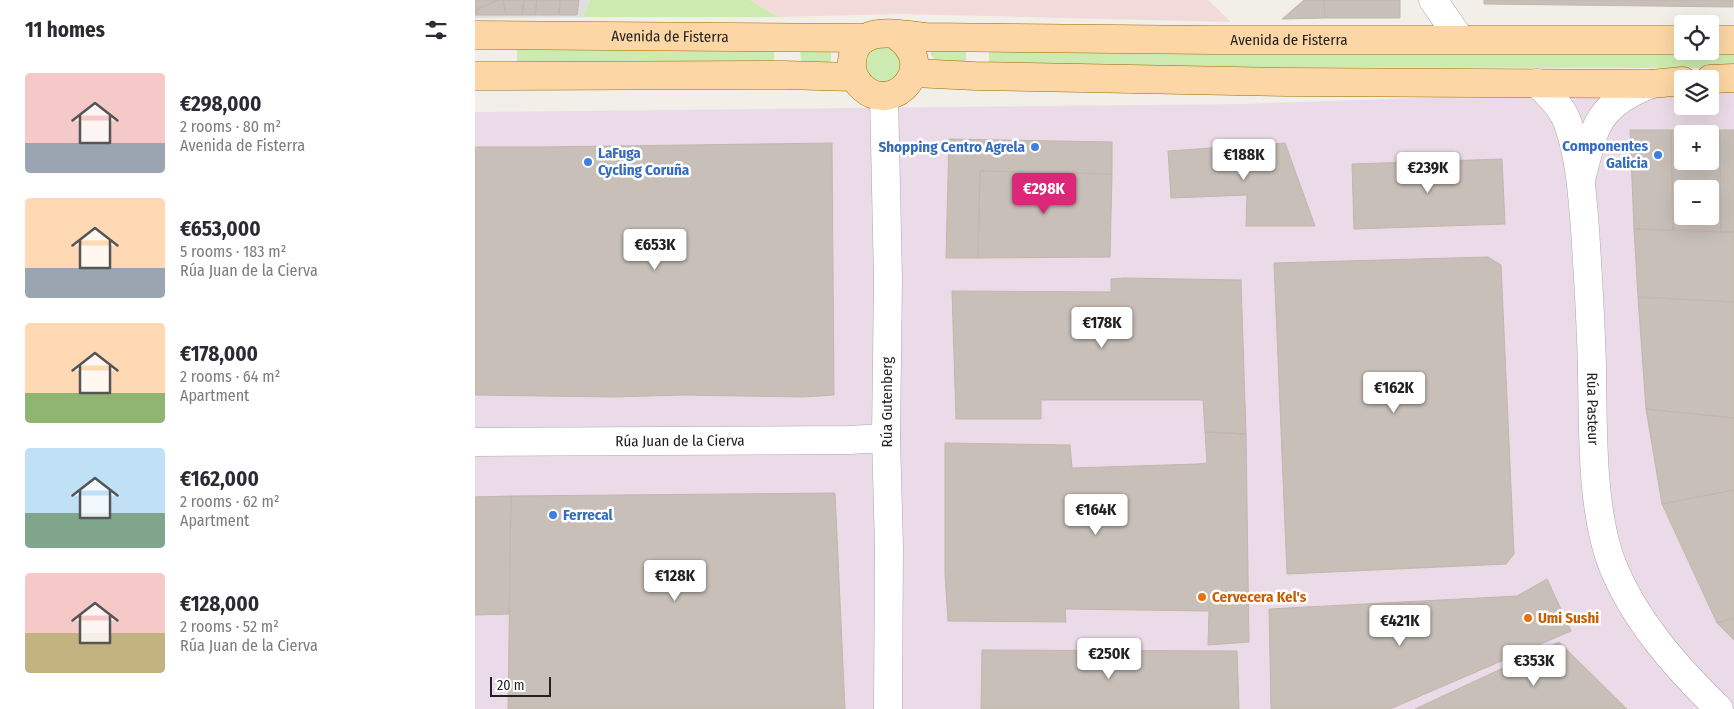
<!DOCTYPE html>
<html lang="en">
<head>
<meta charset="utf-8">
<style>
	:root { --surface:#fff; --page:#f2f2f3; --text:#2b2b33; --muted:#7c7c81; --accent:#db2777 }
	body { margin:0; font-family:"Fira Sans Condensed",sans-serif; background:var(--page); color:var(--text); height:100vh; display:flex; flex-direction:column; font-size:19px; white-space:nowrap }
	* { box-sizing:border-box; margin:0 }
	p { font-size:16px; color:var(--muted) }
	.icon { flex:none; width:28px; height:28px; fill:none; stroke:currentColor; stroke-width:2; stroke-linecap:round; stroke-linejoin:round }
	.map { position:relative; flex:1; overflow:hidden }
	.side { display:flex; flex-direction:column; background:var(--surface); width:475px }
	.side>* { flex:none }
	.controls { position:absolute; left:1199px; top:15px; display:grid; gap:10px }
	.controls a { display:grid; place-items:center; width:45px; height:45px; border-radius:5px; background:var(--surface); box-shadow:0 5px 20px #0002; font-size:25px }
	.scale { position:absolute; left:15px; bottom:12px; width:61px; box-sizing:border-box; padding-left:5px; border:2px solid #222; border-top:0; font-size:14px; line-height:18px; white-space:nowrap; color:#222; -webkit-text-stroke:4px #fff; paint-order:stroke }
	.price { position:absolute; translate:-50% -42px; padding:0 11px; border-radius:5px; background:#fff; color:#222; font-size:16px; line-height:32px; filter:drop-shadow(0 1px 2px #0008) }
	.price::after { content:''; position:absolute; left:50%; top:30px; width:15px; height:11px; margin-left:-8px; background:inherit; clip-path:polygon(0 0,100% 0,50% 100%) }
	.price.current { background:var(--accent); color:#fff }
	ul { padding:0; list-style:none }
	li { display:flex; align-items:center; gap:15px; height:125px; padding:0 25px }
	li span { display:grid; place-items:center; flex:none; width:140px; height:100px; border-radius:5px; color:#555 }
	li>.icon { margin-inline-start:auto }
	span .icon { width:60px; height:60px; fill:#fffc; stroke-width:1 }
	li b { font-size:21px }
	h2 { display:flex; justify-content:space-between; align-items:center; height:60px; padding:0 25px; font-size:21px }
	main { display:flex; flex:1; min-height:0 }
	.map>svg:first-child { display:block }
	.residential { fill:#e0dfdf }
	.commercial { fill:#f2dad9 }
	.industrial { fill:#ebdbe8; fill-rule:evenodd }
	.grass { fill:#cdebb0 }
	.building { fill:#c7bfb8; stroke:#c4b6ab; fill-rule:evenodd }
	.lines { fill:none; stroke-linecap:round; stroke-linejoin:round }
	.minor-casing { stroke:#a9a9a9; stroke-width:29 }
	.major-casing { stroke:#a06b00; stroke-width:29 }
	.minor { stroke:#fff; stroke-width:28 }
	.major { stroke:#fcd6a4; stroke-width:28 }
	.shop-dot { fill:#3f7fe0; stroke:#fff; stroke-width:2 }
	.food-dot { fill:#e8710a; stroke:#fff; stroke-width:2 }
	.labels { text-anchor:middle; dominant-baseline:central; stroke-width:5; stroke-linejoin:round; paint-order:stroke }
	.street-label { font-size:15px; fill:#222; stroke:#fff }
	.shop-label { font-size:15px; font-weight:bold; fill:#366cbe; stroke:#fff; text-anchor:end }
	.food-label { font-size:15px; font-weight:bold; fill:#c56008; stroke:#fff; text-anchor:start }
</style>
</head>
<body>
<main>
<section class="side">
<h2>11 homes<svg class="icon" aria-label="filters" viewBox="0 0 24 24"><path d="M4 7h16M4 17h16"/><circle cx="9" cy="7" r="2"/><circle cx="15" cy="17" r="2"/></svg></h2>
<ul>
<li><span style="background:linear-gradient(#f6c9c9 70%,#9aa5b1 0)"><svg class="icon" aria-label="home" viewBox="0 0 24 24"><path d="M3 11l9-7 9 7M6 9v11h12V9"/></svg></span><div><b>€298,000</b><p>2 rooms · 80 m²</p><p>Avenida de Fisterra</p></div></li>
<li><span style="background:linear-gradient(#ffd9b3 70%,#9aa5b1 0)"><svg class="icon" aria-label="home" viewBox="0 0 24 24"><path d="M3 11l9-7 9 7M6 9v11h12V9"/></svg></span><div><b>€653,000</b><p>5 rooms · 183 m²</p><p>Rúa Juan de la Cierva</p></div></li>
<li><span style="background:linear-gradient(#ffd9b3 70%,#8fb573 0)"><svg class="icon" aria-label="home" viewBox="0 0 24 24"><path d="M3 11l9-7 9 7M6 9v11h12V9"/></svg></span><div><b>€178,000</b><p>2 rooms · 64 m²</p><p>Apartment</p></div></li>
<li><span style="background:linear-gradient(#bfe0f5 65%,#7fa58c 0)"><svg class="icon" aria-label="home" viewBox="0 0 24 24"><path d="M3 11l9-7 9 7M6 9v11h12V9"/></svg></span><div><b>€162,000</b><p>2 rooms · 62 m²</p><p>Apartment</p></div></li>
<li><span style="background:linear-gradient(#f6c9c9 60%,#c2b280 0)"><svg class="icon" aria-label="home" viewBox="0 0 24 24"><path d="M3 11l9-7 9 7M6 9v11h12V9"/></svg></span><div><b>€128,000</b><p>2 rooms · 52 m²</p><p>Rúa Juan de la Cierva</p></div></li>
</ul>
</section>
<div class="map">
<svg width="1259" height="709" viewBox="0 0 1259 709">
	<rect width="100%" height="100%" fill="#f2efe9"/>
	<!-- residential -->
	<path class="residential" d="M 0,0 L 115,0 L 108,17 L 0,18 Z"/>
	<!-- commercial -->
	<path class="commercial" d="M 275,0 L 733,0 L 756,22 L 425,14 L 303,17 Z"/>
	<!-- industrial -->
	<path class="industrial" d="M 1259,87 L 1259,709 L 0,709 L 0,112 L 768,104 L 1207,89 L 1208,106 L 1235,106 L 1235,88 ZM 1208,134 L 1235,134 L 1235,161 L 1208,161 ZM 1208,189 L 1235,189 L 1235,216 L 1208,216 Z"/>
	<!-- grass -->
	<path class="grass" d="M 115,0 L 275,0 L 303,17 L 108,17 Z
		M 400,42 L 427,51 L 425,79 L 398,84 L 386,59 Z
		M 42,48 L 299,49 L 299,63 L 42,64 Z
		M 356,48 L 356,62 L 326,63 L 325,49 Z
		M 460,48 L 491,49 L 491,64 L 463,63 L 456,55 L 456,51 Z
		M 514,49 L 1259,52 L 1259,68 L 514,67 Z"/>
	<!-- building -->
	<path class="building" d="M 0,0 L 23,0 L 2,9 L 1,15 L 0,15 Z
		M 23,0 L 28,0 L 31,15 L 1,15 L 2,9 Z
		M 28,0 L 49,0 L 47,15 L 31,15 Z
		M 49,0 L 62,0 L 60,15 L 47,15 Z
		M 62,0 L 85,0 L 84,15 L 60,15 Z
		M 85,0 L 104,0 L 102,15 L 84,15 Z
		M 829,0 L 849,0 L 850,18 L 807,19 Z
		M 849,0 L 925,0 L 925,18 L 850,18 Z
		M 1009,0 L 1258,0 L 1258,7 L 1009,4 Z
		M 1155,130 L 1196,130 L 1198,230 L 1159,229 Z
		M 1196,130 L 1245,130 L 1246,232 L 1198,230 ZM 1208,134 L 1235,134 L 1235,161 L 1208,161 ZM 1208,189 L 1235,189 L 1235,216 L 1208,216 Z
		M 1245,130 L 1259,130 L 1259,232 L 1246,232 Z
		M 474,139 L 637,142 L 637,174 L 505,171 L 503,258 L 471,258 Z
		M 357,143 L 359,395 L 328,397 L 208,395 L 137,397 L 0,395 L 0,147 L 65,147 Z
		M 810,143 L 840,226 L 771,226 L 772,195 L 696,198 L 693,151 Z
		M 1027,159 L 1030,224 L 879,229 L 877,164 Z
		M 505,171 L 637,174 L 635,257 L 503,258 Z
		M 1159,229 L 1259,232 L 1259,302 L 1163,297 Z
		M 1013,257 L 1026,265 L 1039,554 L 1031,564 L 812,574 L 799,263 Z
		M 649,278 L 766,280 L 771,434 L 730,432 L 728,400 L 566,400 L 566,419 L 481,419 L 477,291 L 636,292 L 636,279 Z
		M 1163,297 L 1259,302 L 1259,418 L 1171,409 Z
		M 1171,409 L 1259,418 L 1259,490 L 1187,504 Z
		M 730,432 L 771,434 L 774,642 L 733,645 L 734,611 L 590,609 L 591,622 L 473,621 L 470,573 L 470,443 L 595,445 L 597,468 L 722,464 L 732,463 Z
		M 1259,490 L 1259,618 L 1242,623 L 1187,504 Z
		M 360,493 L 370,709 L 33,709 L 36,496 Z
		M 36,496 L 34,614 L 0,615 L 0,497 Z
		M 1072,579 L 1096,631 L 915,709 L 796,709 L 794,609 L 1042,596 Z
		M 1259,618 L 1259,640 L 1242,623 Z
		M 1084,642 L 1152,709 L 940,709 Z
		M 507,650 L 762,651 L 764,709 L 506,709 Z"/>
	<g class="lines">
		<!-- minor casing -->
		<g class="minor-casing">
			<g id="minor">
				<path d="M 958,0 L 985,39"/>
				<path id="s1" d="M 1062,83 C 1073,94 1086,106 1092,121 C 1105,156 1107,193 1110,229 C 1113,276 1116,322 1117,369 C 1118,427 1116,509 1137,564 C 1159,620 1201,667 1244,709"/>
				<path d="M 409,96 L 413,279 L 411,438 L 414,547 L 413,709"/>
				<path d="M 1107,176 C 1120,124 1123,105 1176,84"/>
				<path id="s2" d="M 0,442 L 374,440 L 411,438"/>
			</g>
		</g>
		<!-- major casing -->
		<g class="major-casing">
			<g id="major">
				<path id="s3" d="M 0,35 L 391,38"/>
				<path id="s4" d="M 420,35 C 466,64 419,116 388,88 C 380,81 376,71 377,61 C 381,22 425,35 451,37 L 737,40 L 1208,40"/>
				<path d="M 1235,40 L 1259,40"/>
				<path d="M 439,73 L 500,76 L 811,82 L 1176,84 L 1208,81"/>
				<path d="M 0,76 L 308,75 L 379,77"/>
				<path d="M 1235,79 L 1259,78"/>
			</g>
		</g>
		<!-- minor -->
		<use href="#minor" class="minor"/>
		<!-- major -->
		<use href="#major" class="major"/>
	</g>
	<!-- markers -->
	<g class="shop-dot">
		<circle cx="560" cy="147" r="5"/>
		<circle cx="1183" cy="155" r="5"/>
		<circle cx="113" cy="162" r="5"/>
		<circle cx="78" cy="515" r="5"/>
	</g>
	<g class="food-dot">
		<circle cx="727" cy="597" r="5"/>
		<circle cx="1053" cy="618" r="5"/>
	</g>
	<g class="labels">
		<!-- street labels -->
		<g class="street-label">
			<text stroke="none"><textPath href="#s3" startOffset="195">Avenida de Fisterra</textPath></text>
			<text stroke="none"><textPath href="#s4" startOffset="590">Avenida de Fisterra</textPath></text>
			<text transform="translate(412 402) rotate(-90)">Rúa Gutenberg</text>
			<text stroke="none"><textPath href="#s1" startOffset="339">Rúa Pasteur</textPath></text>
			<text stroke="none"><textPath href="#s2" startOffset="205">Rúa Juan de la Cierva</textPath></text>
		</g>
		<!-- shop labels -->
		<g class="shop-label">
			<text x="1173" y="146">Componentes<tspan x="1173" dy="17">Galicia</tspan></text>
			<text x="550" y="147">Shopping Centro Agrela</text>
			<text x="123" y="153" text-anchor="start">LaFuga<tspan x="123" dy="17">Cycling Coruña</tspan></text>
			<text x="88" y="515" text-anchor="start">Ferrecal</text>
		</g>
		<!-- food labels -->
		<g class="food-label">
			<text x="737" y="597">Cervecera Kel's</text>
			<text x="1063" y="618">Umi Sushi</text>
		</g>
	</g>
</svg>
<div class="controls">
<a><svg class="icon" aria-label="locate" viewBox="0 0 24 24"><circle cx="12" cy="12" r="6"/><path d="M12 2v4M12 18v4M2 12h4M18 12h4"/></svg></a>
<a><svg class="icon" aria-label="layers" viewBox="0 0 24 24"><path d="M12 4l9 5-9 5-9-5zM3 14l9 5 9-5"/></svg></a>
<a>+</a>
<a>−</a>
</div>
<div class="scale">20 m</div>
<b class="price" style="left:769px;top:181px">€188K</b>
<b class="price" style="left:953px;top:194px">€239K</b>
<b class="price current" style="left:569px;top:215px">€298K</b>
<b class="price" style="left:180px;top:271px">€653K</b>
<b class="price" style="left:627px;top:349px">€178K</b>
<b class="price" style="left:919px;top:414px">€162K</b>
<b class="price" style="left:621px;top:536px">€164K</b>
<b class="price" style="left:200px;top:602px">€128K</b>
<b class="price" style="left:925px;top:647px">€421K</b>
<b class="price" style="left:634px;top:680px">€250K</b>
<b class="price" style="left:1059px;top:687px">€353K</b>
</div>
</main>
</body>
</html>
